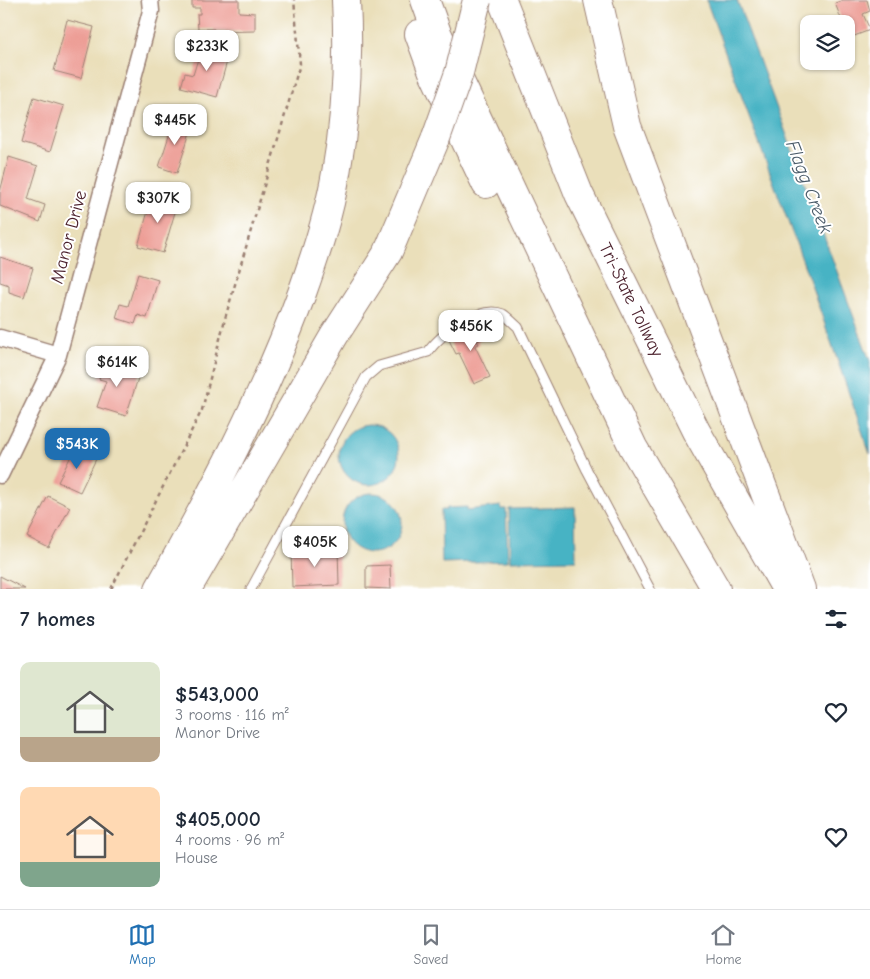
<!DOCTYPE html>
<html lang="en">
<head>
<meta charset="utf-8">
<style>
	:root { --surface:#fff; --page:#f6f6f7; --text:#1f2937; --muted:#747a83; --line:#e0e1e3; --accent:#1f6fb2 }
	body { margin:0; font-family:"Comic Neue",sans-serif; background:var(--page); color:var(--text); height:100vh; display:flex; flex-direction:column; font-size:19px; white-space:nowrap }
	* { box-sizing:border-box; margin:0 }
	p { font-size:16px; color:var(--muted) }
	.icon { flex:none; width:28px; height:28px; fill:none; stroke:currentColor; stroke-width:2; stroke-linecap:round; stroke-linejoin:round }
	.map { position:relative; height:589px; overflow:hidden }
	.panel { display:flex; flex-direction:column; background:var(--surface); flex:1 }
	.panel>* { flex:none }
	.buttons { position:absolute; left:800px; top:15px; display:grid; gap:10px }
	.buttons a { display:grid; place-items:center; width:55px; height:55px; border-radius:10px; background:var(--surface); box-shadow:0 1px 4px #0004; font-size:25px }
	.price { position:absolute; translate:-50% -42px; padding:0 11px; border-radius:10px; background:#fff; color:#222; font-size:16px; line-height:32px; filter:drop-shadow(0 1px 2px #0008) }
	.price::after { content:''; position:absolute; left:50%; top:30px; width:15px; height:11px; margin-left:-8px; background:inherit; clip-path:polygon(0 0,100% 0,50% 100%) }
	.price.current { background:var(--accent); color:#fff }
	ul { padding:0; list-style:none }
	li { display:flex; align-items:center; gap:15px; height:125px; padding:0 20px }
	li span { display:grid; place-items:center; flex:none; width:140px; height:100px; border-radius:10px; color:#555 }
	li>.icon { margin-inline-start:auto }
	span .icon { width:60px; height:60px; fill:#fffc; stroke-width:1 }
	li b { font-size:21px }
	h2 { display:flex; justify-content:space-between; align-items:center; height:60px; padding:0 20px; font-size:21px }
	.dock { display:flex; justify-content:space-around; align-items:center; height:70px; border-top:1px solid var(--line); background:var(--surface); font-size:14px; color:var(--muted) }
	.dock a { display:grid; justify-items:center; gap:2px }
	.dock .current { color:var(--accent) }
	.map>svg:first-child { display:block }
	.water { fill:#47b3c4; stroke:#486978 }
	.building { fill:#ed9c94 }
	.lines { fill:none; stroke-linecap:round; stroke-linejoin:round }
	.lane-casing { stroke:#9a7f72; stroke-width:11 }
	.street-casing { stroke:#9a7f72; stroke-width:19 }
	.highway-casing { stroke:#9a7f72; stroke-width:30 }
	.path { stroke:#9a7f72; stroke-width:2.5; stroke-dasharray:4 4; stroke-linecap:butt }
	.lane { stroke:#fff; stroke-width:9 }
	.street { stroke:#fff; stroke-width:16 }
	.highway { stroke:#fff; stroke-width:28 }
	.highway-bridge-casing { stroke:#9a7f72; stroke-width:30; stroke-linecap:butt }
	.highway-bridge { stroke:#fff; stroke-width:28 }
	.labels { text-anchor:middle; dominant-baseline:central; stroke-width:4; stroke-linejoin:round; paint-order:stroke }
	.street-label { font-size:18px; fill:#4a1f2b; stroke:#fff }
	.water-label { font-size:19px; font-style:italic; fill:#495a68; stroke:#fff }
</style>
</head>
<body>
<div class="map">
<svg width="870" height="589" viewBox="0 0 870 589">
	<rect width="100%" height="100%" fill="#fff"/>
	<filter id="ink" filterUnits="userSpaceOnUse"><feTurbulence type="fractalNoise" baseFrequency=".02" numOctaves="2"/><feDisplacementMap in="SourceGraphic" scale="10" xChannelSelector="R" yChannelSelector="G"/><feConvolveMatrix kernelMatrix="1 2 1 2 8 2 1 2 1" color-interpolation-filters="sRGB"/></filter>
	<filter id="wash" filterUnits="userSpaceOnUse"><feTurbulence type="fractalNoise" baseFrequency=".0096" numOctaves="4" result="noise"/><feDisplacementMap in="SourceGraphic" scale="20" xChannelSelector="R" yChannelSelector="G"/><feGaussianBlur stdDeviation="1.12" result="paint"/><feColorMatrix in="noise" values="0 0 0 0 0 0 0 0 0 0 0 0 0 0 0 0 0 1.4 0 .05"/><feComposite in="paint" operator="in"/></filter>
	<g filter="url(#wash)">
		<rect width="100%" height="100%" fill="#eadfba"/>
		<!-- water -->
		<path class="water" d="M 706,0 L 737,0 L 870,361 L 870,454 L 807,273 Z
			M339 455a30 30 0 1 1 60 0a30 30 0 1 1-60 0Z
			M342 523a30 30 0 1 1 60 0a30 30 0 1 1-60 0Z
			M 501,506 L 501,509 L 506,509 L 508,561 L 442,563 L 441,510 L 447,510 L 447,508 L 467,507 L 467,510 Z
			M 575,507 L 576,560 L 510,561 L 509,509 Z"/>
		<g id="blocks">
			<!-- building -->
			<path class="building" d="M 192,0 L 239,0 L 239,12 L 255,13 L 255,31 L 214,32 L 214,29 L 198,29 L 197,14 L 200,14 L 200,8 L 192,8 Z
				M 843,0 L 867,0 L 870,11 L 863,14 L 870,30 L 849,38 L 846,24 L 843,24 L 835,3 Z
				M 67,20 L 94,27 L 81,78 L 54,71 Z
				M 202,46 L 229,54 L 217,97 L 181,87 L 185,73 L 193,75 Z
				M 34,97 L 64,106 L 50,152 L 21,143 Z
				M 174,120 L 192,126 L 177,173 L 159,167 Z
				M 9,157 L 38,166 L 28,199 L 45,205 L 40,222 L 0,206 L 0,192 Z
				M 153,194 L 178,202 L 163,253 L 138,246 Z
				M 0,257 L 33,268 L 24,297 L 9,292 L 9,285 L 0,282 Z
				M 138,274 L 158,280 L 147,318 L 138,315 L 135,324 L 116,318 L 120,304 L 128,306 Z
				M 480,323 L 487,336 L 477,341 L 479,344 L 475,346 L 490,377 L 474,384 L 459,353 L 456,354 L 448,338 Z
				M 104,361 L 140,372 L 126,416 L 97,407 L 106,381 L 99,379 Z
				M 75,448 L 96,459 L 80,492 L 58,482 Z
				M 48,496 L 70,507 L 49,548 L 27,537 Z
				M 338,548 L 339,585 L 292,587 L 291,550 Z
				M 390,565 L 391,589 L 366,588 L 366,566 Z
				M 0,576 L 25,589 L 0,589 Z"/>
		</g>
	</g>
	<g filter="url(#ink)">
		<use href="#blocks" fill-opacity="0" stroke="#9a7f72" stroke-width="1"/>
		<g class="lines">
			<!-- lane casing -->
			<g class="lane-casing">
				<path id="lane" d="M 251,589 L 366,377 L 379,366 L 428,352 C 440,334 480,304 503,314 C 508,317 513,323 518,327 L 587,470 L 650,589"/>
			</g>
			<!-- street casing -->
			<g class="street-casing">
				<path id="street" d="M 0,338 L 58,355
					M 0,475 L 58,355 L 151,11 L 150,0"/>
			</g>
			<!-- highway casing -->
			<g class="highway-casing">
				<path id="highway" d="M 425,0 L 437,33 L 633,447 L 716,589
					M 502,0 L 579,194 L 696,431 L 786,589
					M 598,0 L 627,126 L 801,589
					M 419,34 L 433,72 L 486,184
					M 159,589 C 213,493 264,397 302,293 C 316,254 329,215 336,173 C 346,118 349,57 346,0
					M 187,589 L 334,336 L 388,252 L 436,138"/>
			</g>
			<!-- path -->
			<path class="path" d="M 111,589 L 202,410 L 226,315 L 300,64 L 294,0"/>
			<!-- lane -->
			<use href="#lane" class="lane"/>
			<!-- street -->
			<use href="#street" class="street"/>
			<!-- highway -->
			<use href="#highway" class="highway"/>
			<!-- highway-bridge casing -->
			<g class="highway-bridge-casing">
				<path id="highway-bridge" d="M 436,138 L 459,73 L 477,0"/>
			</g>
			<!-- highway-bridge -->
			<use href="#highway-bridge" class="highway-bridge"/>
		</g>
	</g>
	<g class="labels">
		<!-- street labels -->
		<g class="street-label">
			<text transform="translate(69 237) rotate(-75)">Manor Drive</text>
			<text transform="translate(631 300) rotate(64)">Tri-State Tollway</text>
		</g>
		<!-- water labels -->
		<g class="water-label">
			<text transform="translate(809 187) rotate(69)">Flagg Creek</text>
		</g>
	</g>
</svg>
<div class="buttons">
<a><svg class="icon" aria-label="layers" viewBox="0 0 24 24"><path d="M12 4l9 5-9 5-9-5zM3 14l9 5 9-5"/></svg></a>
</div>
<b class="price" style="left:207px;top:72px">$233K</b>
<b class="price" style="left:175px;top:146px">$445K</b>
<b class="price" style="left:158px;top:224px">$307K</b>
<b class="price" style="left:471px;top:352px">$456K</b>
<b class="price" style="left:117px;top:388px">$614K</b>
<b class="price current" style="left:77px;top:470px">$543K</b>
<b class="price" style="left:315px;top:568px">$405K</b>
</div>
<section class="panel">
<h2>7 homes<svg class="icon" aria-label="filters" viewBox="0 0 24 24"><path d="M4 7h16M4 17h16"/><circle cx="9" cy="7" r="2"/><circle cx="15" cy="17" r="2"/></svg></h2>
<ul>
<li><span style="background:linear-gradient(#dfe7d0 75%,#b9a48a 0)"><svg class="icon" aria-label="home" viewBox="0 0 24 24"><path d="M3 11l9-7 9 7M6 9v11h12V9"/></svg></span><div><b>$543,000</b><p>3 rooms · 116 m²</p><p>Manor Drive</p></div><svg class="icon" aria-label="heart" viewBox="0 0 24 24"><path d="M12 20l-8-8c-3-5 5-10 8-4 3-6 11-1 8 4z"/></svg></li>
<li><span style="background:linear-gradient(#ffd9b3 75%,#7fa58c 0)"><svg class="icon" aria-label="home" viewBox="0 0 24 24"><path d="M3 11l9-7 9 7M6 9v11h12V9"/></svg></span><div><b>$405,000</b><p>4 rooms · 96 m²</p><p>House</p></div><svg class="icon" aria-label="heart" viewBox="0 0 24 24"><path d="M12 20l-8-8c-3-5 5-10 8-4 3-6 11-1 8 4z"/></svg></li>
</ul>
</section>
<nav class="dock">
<a class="current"><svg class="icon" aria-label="map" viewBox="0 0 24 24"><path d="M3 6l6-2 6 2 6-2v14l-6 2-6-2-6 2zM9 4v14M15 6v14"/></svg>Map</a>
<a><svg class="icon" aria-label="saved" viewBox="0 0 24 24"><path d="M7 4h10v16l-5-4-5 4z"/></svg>Saved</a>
<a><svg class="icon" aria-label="home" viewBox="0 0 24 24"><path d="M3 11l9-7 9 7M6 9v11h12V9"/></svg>Home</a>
</nav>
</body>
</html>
